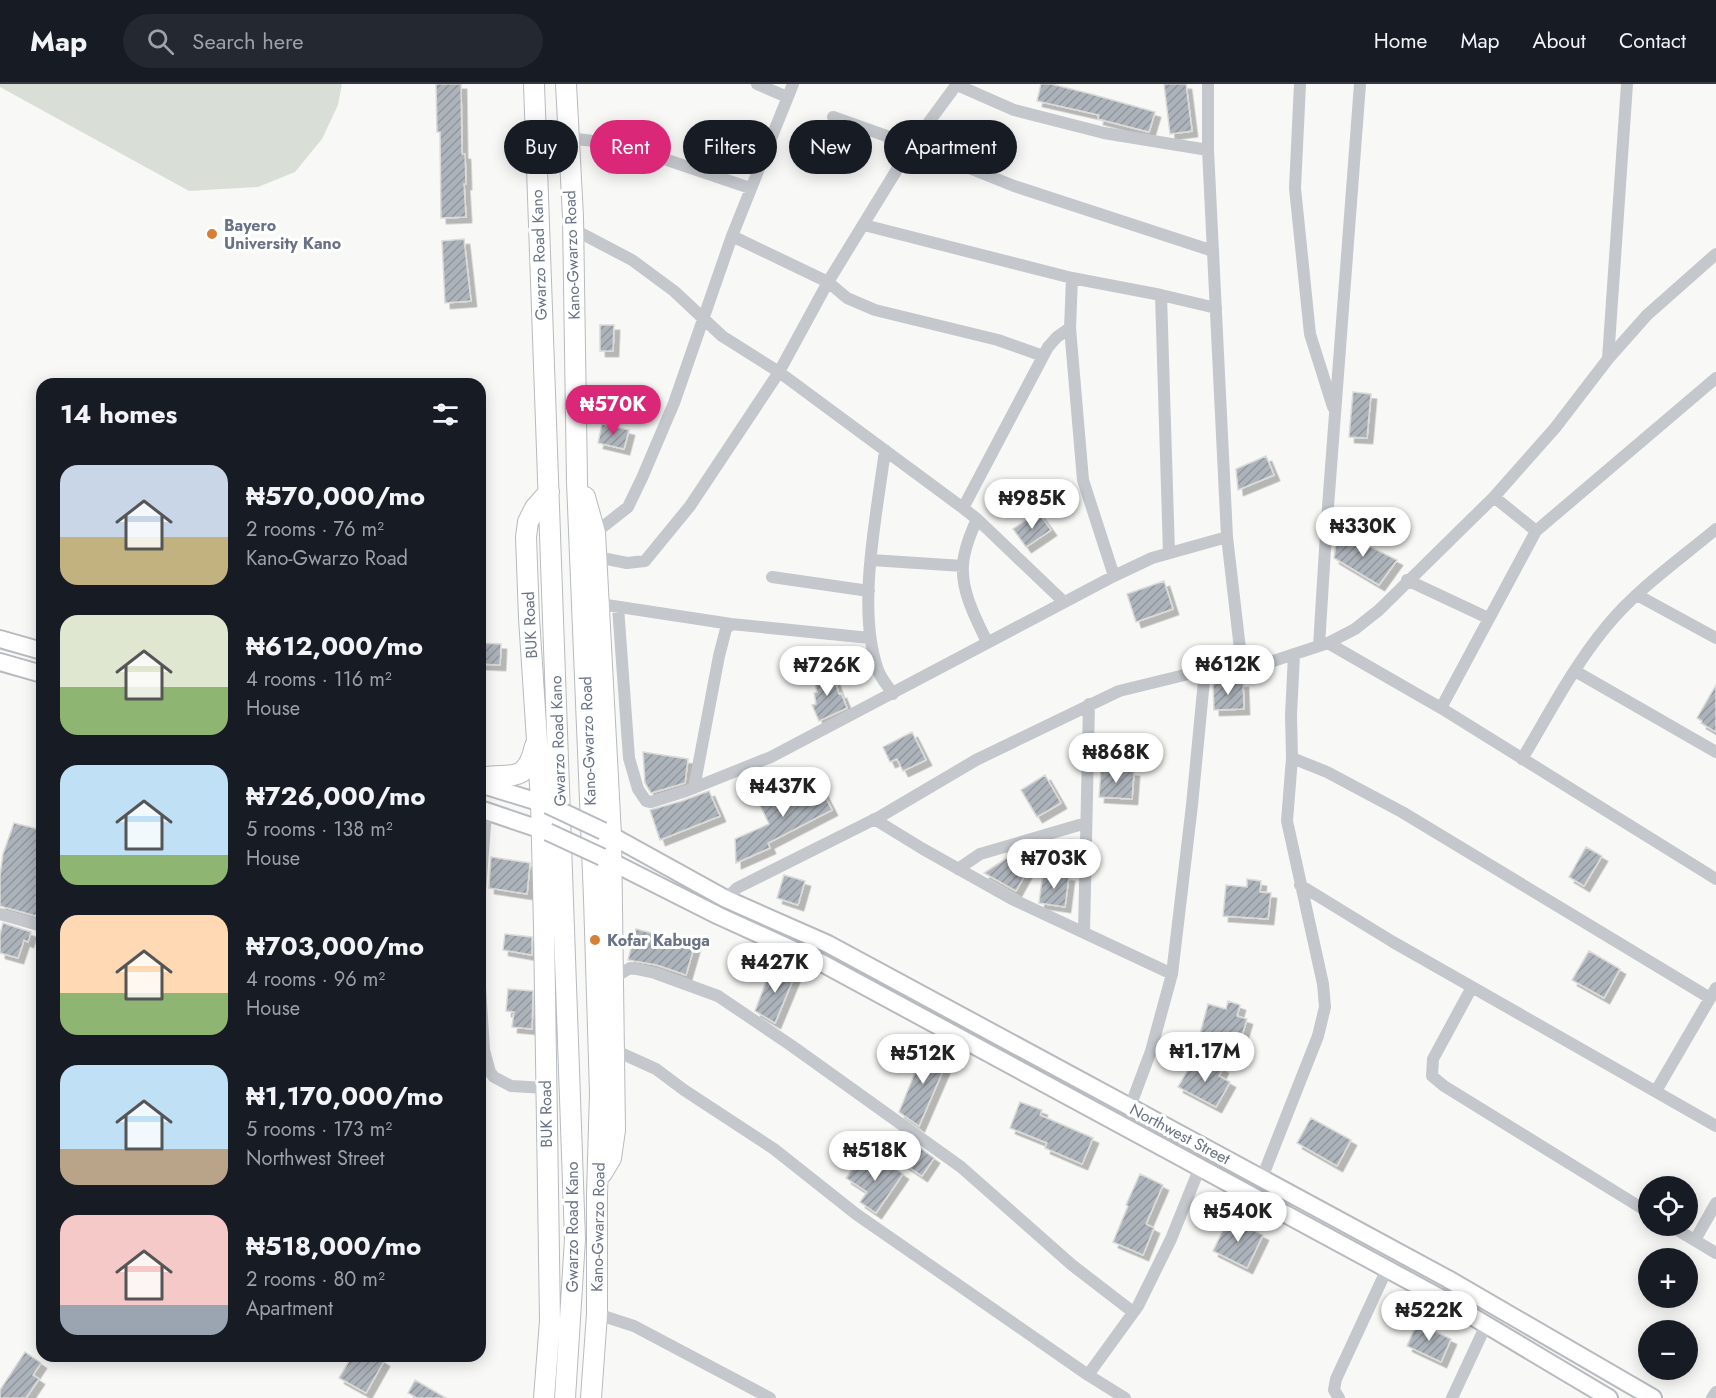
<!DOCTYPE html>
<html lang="en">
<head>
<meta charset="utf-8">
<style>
	:root { --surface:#171b24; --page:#242831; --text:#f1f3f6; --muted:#9ea1a6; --line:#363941; --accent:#db2777 }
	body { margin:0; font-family:Jost,sans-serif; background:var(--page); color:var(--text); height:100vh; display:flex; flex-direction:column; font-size:22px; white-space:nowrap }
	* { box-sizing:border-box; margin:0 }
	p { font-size:20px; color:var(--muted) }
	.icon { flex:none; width:33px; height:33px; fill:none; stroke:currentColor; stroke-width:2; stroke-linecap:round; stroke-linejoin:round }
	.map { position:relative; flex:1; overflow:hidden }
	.details { position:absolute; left:36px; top:294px; width:450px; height:984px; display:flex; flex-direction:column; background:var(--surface); border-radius:18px; box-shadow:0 3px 15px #0003 }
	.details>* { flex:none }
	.guide { position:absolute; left:504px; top:36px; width:570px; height:54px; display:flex; gap:12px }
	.fabs { position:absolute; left:1638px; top:1092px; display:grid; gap:12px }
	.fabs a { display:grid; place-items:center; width:60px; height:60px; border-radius:50%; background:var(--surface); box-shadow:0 3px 15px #0003; font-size:30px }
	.price { position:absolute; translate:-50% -51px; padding:0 14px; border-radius:21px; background:#fff; color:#222; font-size:20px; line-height:39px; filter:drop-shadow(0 2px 3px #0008) }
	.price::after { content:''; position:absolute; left:50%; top:36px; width:18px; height:14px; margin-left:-9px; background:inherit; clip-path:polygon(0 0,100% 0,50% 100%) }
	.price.current { background:var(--accent); color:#fff }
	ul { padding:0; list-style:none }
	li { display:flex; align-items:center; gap:18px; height:150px; padding:0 24px }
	li span { display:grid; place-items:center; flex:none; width:168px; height:120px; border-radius:18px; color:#555 }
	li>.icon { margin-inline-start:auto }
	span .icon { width:72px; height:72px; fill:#fffc; stroke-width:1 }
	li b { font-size:26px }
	h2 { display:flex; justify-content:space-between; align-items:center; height:72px; padding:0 24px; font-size:26px }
	.tag { padding:0 21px; border-radius:27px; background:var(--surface); box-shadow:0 3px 15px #0003; font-size:21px; line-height:54px }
	.tag.current { background:var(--accent); color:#fff }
	header { display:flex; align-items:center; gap:36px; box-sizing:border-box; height:84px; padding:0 30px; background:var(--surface); border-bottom:2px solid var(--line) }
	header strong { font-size:28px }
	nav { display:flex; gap:33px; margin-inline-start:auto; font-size:21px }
	.search { width:420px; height:54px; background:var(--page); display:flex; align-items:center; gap:15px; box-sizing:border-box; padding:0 21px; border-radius:33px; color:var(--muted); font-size:22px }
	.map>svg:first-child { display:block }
	.grass { fill:#d9dfd7 }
	.building { fill:url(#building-hatch); stroke:#dadad8; stroke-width:1.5; filter:url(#shadow) }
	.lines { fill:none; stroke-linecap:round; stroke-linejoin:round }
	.secondary-casing { stroke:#b7babf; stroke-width:20 }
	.primary-casing { stroke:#b7babf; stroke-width:22 }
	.street { stroke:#c4c7cb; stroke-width:12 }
	.secondary { stroke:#fff; stroke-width:16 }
	.primary { stroke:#fff; stroke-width:20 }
	.secondary-bridge-casing { stroke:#b7babf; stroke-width:20; stroke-linecap:butt }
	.secondary-bridge { stroke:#fff; stroke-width:16 }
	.poi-dot { fill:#d97e35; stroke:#fff; stroke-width:2 }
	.labels { text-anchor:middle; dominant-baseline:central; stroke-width:6; stroke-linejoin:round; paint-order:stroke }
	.poi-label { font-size:16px; font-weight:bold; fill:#697385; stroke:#fff; text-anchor:start }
	.street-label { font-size:16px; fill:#697385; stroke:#fff }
</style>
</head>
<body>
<header>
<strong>Map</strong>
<div class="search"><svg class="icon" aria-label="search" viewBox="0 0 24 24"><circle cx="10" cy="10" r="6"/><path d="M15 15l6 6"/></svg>Search here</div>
<nav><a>Home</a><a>Map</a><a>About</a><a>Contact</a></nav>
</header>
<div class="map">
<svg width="1716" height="1314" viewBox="0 0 1716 1314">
	<defs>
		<pattern id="building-hatch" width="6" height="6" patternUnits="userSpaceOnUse" patternTransform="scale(1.5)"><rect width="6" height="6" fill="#adb3ba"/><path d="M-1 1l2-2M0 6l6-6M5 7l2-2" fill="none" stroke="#91969d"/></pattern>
		<filter id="shadow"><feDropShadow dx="5.5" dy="5.5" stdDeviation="0" flood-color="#0004"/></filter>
	</defs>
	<rect width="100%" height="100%" fill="#f8f8f6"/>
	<!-- grass -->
	<path class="grass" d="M 0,0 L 342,0 L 338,21 L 322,55 L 295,88 L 258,103 L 189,107 L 0,3 Z"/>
	<!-- building -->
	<path class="building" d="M 436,0 L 461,0 L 462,70 L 465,70 L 466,100 L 464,100 L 466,133 L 441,134 L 440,48 L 437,48 Z
		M 1041,0 L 1051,0 L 1091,10 L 1155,28 L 1149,48 L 1098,35 L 1099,31 L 1037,17 Z
		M 1164,0 L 1186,0 L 1192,47 L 1170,50 Z
		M 464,155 L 471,217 L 445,219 L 442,157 Z
		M 600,241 L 614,241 L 613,267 L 600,267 Z
		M 1353,308 L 1371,310 L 1367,354 L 1349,353 Z
		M 602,340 L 629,346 L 624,365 L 598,359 Z
		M 1266,372 L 1274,391 L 1238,406 L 1236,385 Z
		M 1038,428 L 1051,446 L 1026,463 L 1013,445 Z
		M 1338,447 L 1397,476 L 1379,501 L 1334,474 Z
		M 1164,497 L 1173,525 L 1136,538 L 1127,510 Z
		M 480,559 L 501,560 L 500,581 L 480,580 Z
		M 832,588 L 839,610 L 841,609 L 847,624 L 819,637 L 812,621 L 816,620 L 814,609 L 817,608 L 813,594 Z
		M 1243,598 L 1244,625 L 1214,626 L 1213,599 Z
		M 1716,601 L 1716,648 L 1701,639 L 1702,637 L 1697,634 Z
		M 912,648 L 926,676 L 903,687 L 897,675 L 890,678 L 883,663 Z
		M 643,668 L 688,675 L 685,699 L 651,709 L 645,699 Z
		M 1101,685 L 1134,687 L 1132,715 L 1099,713 Z
		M 1045,691 L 1061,719 L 1037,733 L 1021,706 Z
		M 816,695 L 832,726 L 768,759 L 770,764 L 736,779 L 735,755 L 769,740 L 759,719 L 783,708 L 785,712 Z
		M 709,707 L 720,732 L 660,756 L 650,726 L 682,717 Z
		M 14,739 L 42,746 L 42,806 L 39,830 L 37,829 L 36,832 L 0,822 L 0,792 L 3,770 Z
		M 1586,763 L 1602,772 L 1584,802 L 1569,793 Z
		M 1013,770 L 1031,780 L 1016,807 L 984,789 Z
		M 491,773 L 530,779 L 527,810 L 489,804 Z
		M 1043,788 L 1069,792 L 1065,823 L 1039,819 Z
		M 784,791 L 805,797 L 798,821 L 777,814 Z
		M 1247,795 L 1261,797 L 1260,808 L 1271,809 L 1268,835 L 1223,832 L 1226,801 L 1247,803 Z
		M 3,839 L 31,848 L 28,858 L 24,856 L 18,874 L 0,869 L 0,850 Z
		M 636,845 L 695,860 L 686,891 L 657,881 L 628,876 Z
		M 505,850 L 532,853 L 532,871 L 503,866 Z
		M 1589,867 L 1620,885 L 1604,914 L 1572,896 Z
		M 772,882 L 795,891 L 775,939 L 755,927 Z
		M 508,905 L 533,907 L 532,945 L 512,943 L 514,928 L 506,927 Z
		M 1228,917 L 1240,921 L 1237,932 L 1247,935 L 1239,961 L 1200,950 L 1208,920 L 1226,925 Z
		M 925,964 L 949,973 L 919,1042 L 899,1028 Z
		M 1193,977 L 1209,985 L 1213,978 L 1223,984 L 1219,992 L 1230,998 L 1216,1023 L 1178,1003 Z
		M 1020,1018 L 1042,1026 L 1040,1031 L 1093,1054 L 1082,1080 L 1045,1064 L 1047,1059 L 1010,1044 Z
		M 1311,1034 L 1351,1056 L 1337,1082 L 1297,1059 Z
		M 916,1061 L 934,1074 L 922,1092 L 903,1079 Z
		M 880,1074 L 903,1090 L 876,1129 L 860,1118 L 867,1108 L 846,1094 L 858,1077 L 872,1086 Z
		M 1140,1090 L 1163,1101 L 1146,1140 L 1154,1144 L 1143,1171 L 1113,1158 L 1128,1122 L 1126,1121 Z
		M 1229,1134 L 1263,1151 L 1247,1184 L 1213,1167 Z
		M 1417,1239 L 1451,1255 L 1441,1278 L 1407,1262 Z
		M 25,1268 L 41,1279 L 33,1291 L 39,1295 L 26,1314 L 0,1314 L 0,1306 Z
		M 352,1272 L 376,1272 L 384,1277 L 366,1309 L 339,1294 Z
		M 415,1296 L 446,1314 L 417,1314 L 408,1309 Z"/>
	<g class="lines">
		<!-- secondary casing -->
		<g class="secondary-casing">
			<path id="secondary" d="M 0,555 L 42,567
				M 0,578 L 42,590
				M 480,700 L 548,721
				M 480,725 L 548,748
				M 603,747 L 726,815 L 828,860 L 1130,1023 L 1448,1195 L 1653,1314
				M 602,773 L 719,832 L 820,878 L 1448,1218 L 1609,1314"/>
		</g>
		<!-- primary casing -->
		<g class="primary-casing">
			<path id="primary" d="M 534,0 L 575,1155 L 565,1314
				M 566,0 L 573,133 L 577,398 L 594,814 L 600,1009 L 597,1110 L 597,1230 L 591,1314
				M 585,413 L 595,449 L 611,751 L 615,1046 L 611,1074 L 602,1089
				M 480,694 C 509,688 526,702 535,662
				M 544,1314 L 550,1237 L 544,843 L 541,717 L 529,534 L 526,453 L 528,438 L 535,424 L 549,408"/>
		</g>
		<!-- street -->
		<path class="street" d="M 757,0 L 787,13
			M 1208,0 L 1208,66 L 1227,453 L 1242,582
			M 1300,0 L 1295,104 L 1310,250 L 1333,323
			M 957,1 L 1014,26 L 1104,49 L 1208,66
			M 833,33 L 912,61 L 1014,102 L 1213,167
			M 567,54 L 620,60 L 750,104
			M 864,141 L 1072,194 L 1161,211 L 1216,224
			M 573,145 L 632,176 L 674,207 L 722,252 L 779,288 L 963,424 L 977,435 L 1064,518
			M 732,152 L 828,198 L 847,214 L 875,226 L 998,256 L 1043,272
			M 1072,194 L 1070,244 L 1083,396 L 1114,492
			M 1161,211 L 1169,469
			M 1608,275 L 1627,0
			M 885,366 C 877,430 856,525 878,586 C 881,595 888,602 893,610
			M 1494,413 L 1536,447
			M 963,424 L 1048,263 L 1057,253 L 1070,244
			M 977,435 C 971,449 964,465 963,481 C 961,507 976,535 987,558
			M 595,449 L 628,423 L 642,394 L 674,319 L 732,152 L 793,0
			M 597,473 L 627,479 L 645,477 L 690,422 L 779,288 L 828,198 L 912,61 L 957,0
			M 871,476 L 963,482
			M 772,493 L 869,507
			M 1407,496 L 1488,534
			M 1637,511 L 1716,554
			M 600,520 L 731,540 L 870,554
			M 618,523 L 629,674 L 638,705 L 646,717 L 651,718 L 686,707 L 771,673 L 1114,492 L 1152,474 L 1227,453
			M 1328,559 L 1441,624 L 1716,795
			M 1319,562 L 1326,449 L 1360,0
			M 1575,587 L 1716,668
			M 1441,624 L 1536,447 L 1716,294
			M 1292,674 L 1327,688 L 1402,728 L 1710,914
			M 1522,675 C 1549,630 1573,583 1606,543 C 1637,505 1679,476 1716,445
			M 694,704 L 719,572 L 726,545 L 731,540
			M 874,735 L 923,765 L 1012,815 L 1172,890
			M 958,785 L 980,770 L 1086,739
			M 1300,801 L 1393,858 L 1716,1042
			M 480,808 L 486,727
			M 726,815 L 737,804 L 881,732 L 976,676 L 1119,607 L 1205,586 L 1270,578 L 1328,559 L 1355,545 L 1379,526 L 1494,413 L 1555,344 L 1608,275 L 1647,231 L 1716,170
			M 0,830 L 42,842
			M 1084,848 L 1089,620
			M 612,895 L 630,884 L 636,885 L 655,889 L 718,912 L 792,962 L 961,1083 L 1072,1181 L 1133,1228
			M 480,903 L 484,966 L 490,988 L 494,993 L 511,1002 L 546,1004
			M 1472,903 L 1433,975 L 1432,992 L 1444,1002 L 1648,1128
			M 614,966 L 656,985 L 684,1006 L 774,1065 L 856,1130 L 1088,1291 L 1125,1314
			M 1656,1007 L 1716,904
			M 1130,1023 L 1151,967 L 1172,890 L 1192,721 L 1205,586
			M 1262,1094 L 1318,952 L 1325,923 L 1323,900 L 1287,737 L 1292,674 L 1291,631 L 1294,571
			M 1671,1142 L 1716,1169
			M 1695,1156 L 1716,1119
			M 597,1230 L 634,1242 L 770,1314
			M 1088,1291 L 1138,1222 L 1171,1155 L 1200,1083
			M 1339,1314 L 1334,1306 L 1336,1295 L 1387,1185
			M 1452,1314 L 1486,1241
			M 1712,1314 L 1716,1308"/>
		<!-- secondary -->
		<use href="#secondary" class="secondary"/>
		<!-- primary -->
		<use href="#primary" class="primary"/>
		<!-- secondary-bridge casing -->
		<g class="secondary-bridge-casing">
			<path id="secondary-bridge" d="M 548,721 L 603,747
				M 548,748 L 602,773"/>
		</g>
		<!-- secondary-bridge -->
		<use href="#secondary-bridge" class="secondary-bridge"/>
	</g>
	<!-- markers -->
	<g class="poi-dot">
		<circle cx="212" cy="150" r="6"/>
		<circle cx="595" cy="856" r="6"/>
	</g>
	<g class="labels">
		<!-- poi labels -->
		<g class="poi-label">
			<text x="224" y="141">Bayero<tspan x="224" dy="18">University Kano</tspan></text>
			<text x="607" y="856">Kofar Kabuga</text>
		</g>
		<!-- street labels -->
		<g class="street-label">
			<text transform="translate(539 171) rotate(-92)">Gwarzo Road Kano</text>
			<text transform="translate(572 171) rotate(-92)">Kano-Gwarzo Road</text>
			<text transform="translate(530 541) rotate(-93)">BUK Road</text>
			<text transform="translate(558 657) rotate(-92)">Gwarzo Road Kano</text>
			<text transform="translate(588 657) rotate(-92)">Kano-Gwarzo Road</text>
			<text transform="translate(546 1030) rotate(-91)">BUK Road</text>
			<text transform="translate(1180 1050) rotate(28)">Northwest Street</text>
			<text transform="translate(572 1143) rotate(-90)">Gwarzo Road Kano</text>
			<text transform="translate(598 1143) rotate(-89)">Kano-Gwarzo Road</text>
		</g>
	</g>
</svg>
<div class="fabs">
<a><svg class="icon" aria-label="locate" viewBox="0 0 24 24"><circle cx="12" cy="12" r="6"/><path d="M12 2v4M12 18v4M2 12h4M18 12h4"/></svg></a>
<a>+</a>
<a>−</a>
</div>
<b class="price current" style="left:613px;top:352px">₦570K</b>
<b class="price" style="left:1032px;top:446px">₦985K</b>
<b class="price" style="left:1363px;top:474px">₦330K</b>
<b class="price" style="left:1228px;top:612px">₦612K</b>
<b class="price" style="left:827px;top:613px">₦726K</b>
<b class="price" style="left:1116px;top:700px">₦868K</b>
<b class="price" style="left:783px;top:734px">₦437K</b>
<b class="price" style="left:1054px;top:806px">₦703K</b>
<b class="price" style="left:775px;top:910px">₦427K</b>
<b class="price" style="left:1205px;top:999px">₦1.17M</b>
<b class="price" style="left:923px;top:1001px">₦512K</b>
<b class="price" style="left:875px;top:1098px">₦518K</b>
<b class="price" style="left:1238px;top:1159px">₦540K</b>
<b class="price" style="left:1429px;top:1258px">₦522K</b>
<div class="guide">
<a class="tag">Buy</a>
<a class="tag current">Rent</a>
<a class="tag">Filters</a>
<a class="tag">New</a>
<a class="tag">Apartment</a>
</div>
<section class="details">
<h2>14 homes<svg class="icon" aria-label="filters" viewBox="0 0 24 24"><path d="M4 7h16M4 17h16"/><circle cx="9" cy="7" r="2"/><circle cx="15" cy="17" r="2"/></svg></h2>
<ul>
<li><span style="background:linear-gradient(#c9d6e8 60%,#c2b280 0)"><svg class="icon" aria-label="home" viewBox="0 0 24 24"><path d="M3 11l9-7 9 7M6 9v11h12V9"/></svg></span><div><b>₦570,000/mo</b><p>2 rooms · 76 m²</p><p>Kano-Gwarzo Road</p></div></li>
<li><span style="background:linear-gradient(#dfe7d0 60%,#8fb573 0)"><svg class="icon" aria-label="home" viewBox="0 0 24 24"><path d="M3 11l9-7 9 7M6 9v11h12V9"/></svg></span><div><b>₦612,000/mo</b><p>4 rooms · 116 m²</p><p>House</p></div></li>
<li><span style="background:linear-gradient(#bfe0f5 75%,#8fb573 0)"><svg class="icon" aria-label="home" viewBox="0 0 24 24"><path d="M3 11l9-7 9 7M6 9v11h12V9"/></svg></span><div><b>₦726,000/mo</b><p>5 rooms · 138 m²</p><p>House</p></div></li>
<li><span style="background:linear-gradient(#ffd9b3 65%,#8fb573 0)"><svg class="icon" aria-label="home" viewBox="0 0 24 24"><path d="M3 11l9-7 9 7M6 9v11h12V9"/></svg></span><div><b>₦703,000/mo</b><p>4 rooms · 96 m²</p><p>House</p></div></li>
<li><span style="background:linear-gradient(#bfe0f5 70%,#b9a48a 0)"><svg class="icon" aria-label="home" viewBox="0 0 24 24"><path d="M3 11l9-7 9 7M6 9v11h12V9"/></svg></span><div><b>₦1,170,000/mo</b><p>5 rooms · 173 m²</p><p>Northwest Street</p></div></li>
<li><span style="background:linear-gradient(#f6c9c9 75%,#9aa5b1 0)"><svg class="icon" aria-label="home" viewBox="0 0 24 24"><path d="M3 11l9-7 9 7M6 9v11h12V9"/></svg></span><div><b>₦518,000/mo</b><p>2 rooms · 80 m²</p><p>Apartment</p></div></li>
</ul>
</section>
</div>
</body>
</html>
